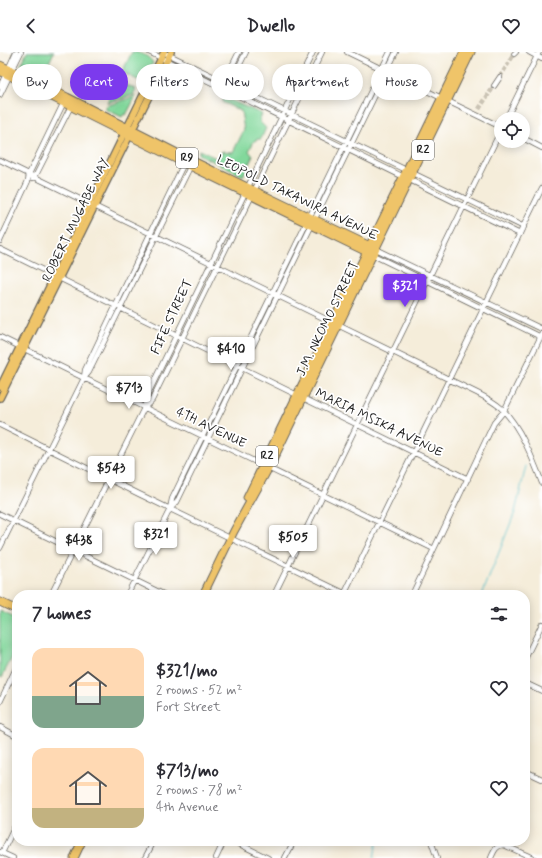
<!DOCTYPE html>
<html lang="en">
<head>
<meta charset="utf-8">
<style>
  :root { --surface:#fff; --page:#f7f7f7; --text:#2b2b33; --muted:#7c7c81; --accent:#7c3aed }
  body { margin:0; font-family:Mynerve,sans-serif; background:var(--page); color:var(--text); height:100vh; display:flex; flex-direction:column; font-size:15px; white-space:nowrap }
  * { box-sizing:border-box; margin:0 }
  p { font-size:13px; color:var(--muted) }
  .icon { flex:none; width:22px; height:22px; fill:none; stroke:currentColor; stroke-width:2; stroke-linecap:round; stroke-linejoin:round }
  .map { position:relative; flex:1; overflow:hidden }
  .details { position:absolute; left:12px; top:538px; width:518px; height:256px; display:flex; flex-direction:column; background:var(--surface); border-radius:16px; box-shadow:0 2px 10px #0003 }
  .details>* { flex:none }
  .guide { position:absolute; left:12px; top:12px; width:518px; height:36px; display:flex; gap:8px }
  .fabs { position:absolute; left:494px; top:60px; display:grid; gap:8px }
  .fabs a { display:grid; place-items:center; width:36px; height:36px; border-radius:50%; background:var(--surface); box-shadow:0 2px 10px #0003; font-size:20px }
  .price { position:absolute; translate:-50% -34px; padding:0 9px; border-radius:4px; background:#fff; color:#222; font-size:13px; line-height:26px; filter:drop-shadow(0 1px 2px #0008) }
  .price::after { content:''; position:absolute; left:50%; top:24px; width:12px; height:9px; margin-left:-6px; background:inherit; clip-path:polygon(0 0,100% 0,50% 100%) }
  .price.on { background:var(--accent); color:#fff }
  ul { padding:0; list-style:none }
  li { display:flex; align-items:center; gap:12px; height:100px; padding:0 20px }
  li span { display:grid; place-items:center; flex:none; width:112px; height:80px; border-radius:12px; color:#555 }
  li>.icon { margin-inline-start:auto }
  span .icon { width:48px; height:48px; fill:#fffc; stroke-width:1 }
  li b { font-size:17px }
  h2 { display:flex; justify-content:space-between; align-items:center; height:48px; padding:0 20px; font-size:17px }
  .chip { padding:0 14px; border-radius:18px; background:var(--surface); box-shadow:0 2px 10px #0003; font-size:14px; line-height:36px }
  .chip.on { background:var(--accent); color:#fff }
  header { display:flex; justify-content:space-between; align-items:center; height:52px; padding:0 20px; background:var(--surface); font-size:18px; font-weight:800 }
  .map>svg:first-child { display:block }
  .green { fill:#82d89b; stroke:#4f7a5c }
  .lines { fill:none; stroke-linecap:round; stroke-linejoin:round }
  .stream { stroke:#4fbdc8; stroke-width:1 }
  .minor-tunnel { stroke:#cac3b4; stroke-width:4.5; stroke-dasharray:4.5 2; stroke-linecap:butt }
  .minor-casing { stroke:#68655e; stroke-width:6 }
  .major-casing { stroke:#68655e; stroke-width:8 }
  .highway-casing { stroke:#68655e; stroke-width:9 }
  .minor { stroke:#fff; stroke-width:4.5 }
  .major { stroke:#efc469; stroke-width:5.5 }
  .highway { stroke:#efc469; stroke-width:7 }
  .labels { text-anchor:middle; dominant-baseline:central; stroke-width:3.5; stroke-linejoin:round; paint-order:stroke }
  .shield { fill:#fff; stroke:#606060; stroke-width:1 }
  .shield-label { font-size:12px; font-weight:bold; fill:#1c1c1c }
  .street-label { font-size:13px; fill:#1c1c1c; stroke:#fff }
</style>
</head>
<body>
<header><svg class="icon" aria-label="back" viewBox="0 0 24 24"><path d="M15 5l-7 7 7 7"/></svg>Dwello<svg class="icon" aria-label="heart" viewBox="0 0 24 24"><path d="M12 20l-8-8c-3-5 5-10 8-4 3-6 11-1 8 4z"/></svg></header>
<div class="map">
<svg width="542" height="806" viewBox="0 0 542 806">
  <rect width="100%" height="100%" fill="#fff"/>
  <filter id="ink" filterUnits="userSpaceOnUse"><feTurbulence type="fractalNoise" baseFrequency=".025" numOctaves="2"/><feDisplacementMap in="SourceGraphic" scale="8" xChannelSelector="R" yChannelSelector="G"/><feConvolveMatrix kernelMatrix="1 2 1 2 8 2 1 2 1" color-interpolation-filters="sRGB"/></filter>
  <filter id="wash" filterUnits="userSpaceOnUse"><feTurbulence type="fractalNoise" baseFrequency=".012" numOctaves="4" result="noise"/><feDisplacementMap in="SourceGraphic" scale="16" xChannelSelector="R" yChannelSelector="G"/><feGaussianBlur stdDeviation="0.9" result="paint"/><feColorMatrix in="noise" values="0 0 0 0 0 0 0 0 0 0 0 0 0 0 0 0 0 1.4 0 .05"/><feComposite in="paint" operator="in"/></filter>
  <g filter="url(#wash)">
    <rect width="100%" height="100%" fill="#f5edda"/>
    <path class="green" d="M27,0H54L42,25L22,16L21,13Z
      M132,0C139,0 150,4 153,11L143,31L122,20Z
      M118,29L136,37L133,43L107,51Z
      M136,44L126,63L124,62L122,65L105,57L106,54Z
      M223,47L229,49L230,48L262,62L260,66V70L266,76L261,87H258L254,89L249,99L253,104L243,124L198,102L199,98L218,107L222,99L233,100L244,78L241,59L222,50Z
      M0,559L17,567V596L2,625L0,624Z"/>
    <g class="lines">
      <path class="stream" d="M482,543L515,460L526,414
        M374,806L377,789"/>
    </g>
  </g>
  <g filter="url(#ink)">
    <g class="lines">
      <path class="minor-tunnel" d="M500,25L514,2
        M479,57L494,34"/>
      <defs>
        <path id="minor" d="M149,0L520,182
          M347,0L501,75
          M529,0L542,7
          M167,2L524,175
          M514,2L516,0
          M223,32L239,0
          M229,34L246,0
          M494,34L500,25
          M0,35L16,0
          M0,43L21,0
          M506,67L539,0
          M523,86L542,96
          M0,108L477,341C485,345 494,350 501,356C520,374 533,407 542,431
          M33,126L35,125L71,54
          M0,189L28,129L29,122L64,50
          M0,197L468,427
          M375,197L542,277
          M373,203L541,285
          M0,285L434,497
          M84,326L85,318L185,109
          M145,354L146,346L313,0
          M0,373L139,442L348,543
          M170,457L177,450L396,0
          M0,462L165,543
          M0,496L84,326L89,320L191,113
          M51,543L144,356L152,348L322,0
          M127,543L170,457L172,447L390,0
          M274,543L501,78
          M344,543L542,136
          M412,543L494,371L504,359L542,282
          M525,607L542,572
          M525,631L542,639
          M0,650L17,614
          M0,675L17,684
          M525,719L542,727
          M233,789L268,806
          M431,789L437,806
          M0,800L13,806
          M2,801L17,770
          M145,806L154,789
          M216,806L224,789
          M285,806L294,789
          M491,806C494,799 496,793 504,793L533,806"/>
        <path id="major" d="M0,335L164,0
          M0,346L171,0"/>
        <path id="highway" d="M0,13L67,45L193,109L372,195
          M0,19L184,111L369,201
          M247,446L464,0
          M203,543L234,479L274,406L471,0
          M0,550L17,558
          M74,806L82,789"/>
      </defs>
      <use href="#minor" class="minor-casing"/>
      <use href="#major" class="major-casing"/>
      <use href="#highway" class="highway-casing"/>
      <use href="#minor" class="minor"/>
      <use href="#major" class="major"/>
      <use href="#highway" class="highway"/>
    </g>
  </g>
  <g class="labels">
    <g class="shield">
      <rect x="412" y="88" width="22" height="20" rx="3"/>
      <rect x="176" y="96" width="22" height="20" rx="3"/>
      <rect x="256" y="394" width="22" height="20" rx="3"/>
    </g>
    <g class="shield-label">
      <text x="423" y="98">R2</text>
      <text x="187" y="106">R9</text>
      <text x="267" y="404">R2</text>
    </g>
    <g class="street-label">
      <text transform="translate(297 146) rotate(26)">LEOPOLD TAKAWIRA AVENUE</text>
      <text transform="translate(76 168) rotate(-64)">ROBERT MUGABE WAY</text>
      <text transform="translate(172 265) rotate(-65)">FIFE STREET</text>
      <text transform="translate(328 267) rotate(-64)">J.M. NKOMO STREET</text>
      <text transform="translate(379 371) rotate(26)">MARIA MSIKA AVENUE</text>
      <text transform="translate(211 376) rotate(26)">4TH AVENUE</text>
    </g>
  </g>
</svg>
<div class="fabs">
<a><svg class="icon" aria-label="locate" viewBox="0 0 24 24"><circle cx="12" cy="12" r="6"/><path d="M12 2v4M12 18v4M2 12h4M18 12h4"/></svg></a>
</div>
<b class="price on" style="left:405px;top:256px">$321</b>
<b class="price" style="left:231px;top:319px">$410</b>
<b class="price" style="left:129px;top:358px">$713</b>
<b class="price" style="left:111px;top:438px">$543</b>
<b class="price" style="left:156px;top:504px">$321</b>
<b class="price" style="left:293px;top:507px">$505</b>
<b class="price" style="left:79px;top:510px">$438</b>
<div class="guide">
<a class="chip">Buy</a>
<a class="chip on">Rent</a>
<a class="chip">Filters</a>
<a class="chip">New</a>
<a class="chip">Apartment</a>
<a class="chip">House</a>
</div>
<section class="details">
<h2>7 homes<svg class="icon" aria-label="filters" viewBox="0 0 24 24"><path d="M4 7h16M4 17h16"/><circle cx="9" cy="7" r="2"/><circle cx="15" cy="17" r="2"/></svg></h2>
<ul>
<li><span style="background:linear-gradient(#ffd9b3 60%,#7fa58c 0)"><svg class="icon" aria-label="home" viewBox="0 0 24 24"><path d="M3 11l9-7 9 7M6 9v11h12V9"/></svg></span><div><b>$321/mo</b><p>2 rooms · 52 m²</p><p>Fort Street</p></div><svg class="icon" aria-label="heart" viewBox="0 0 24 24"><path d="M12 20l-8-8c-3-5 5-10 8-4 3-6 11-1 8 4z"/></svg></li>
<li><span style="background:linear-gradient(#ffd9b3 75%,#c2b280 0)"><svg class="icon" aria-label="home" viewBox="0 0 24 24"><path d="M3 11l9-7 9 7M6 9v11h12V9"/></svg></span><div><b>$713/mo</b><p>2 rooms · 78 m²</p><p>4th Avenue</p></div><svg class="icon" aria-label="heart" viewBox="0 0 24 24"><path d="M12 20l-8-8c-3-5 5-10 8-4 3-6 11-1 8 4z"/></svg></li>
</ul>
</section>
</div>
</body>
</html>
